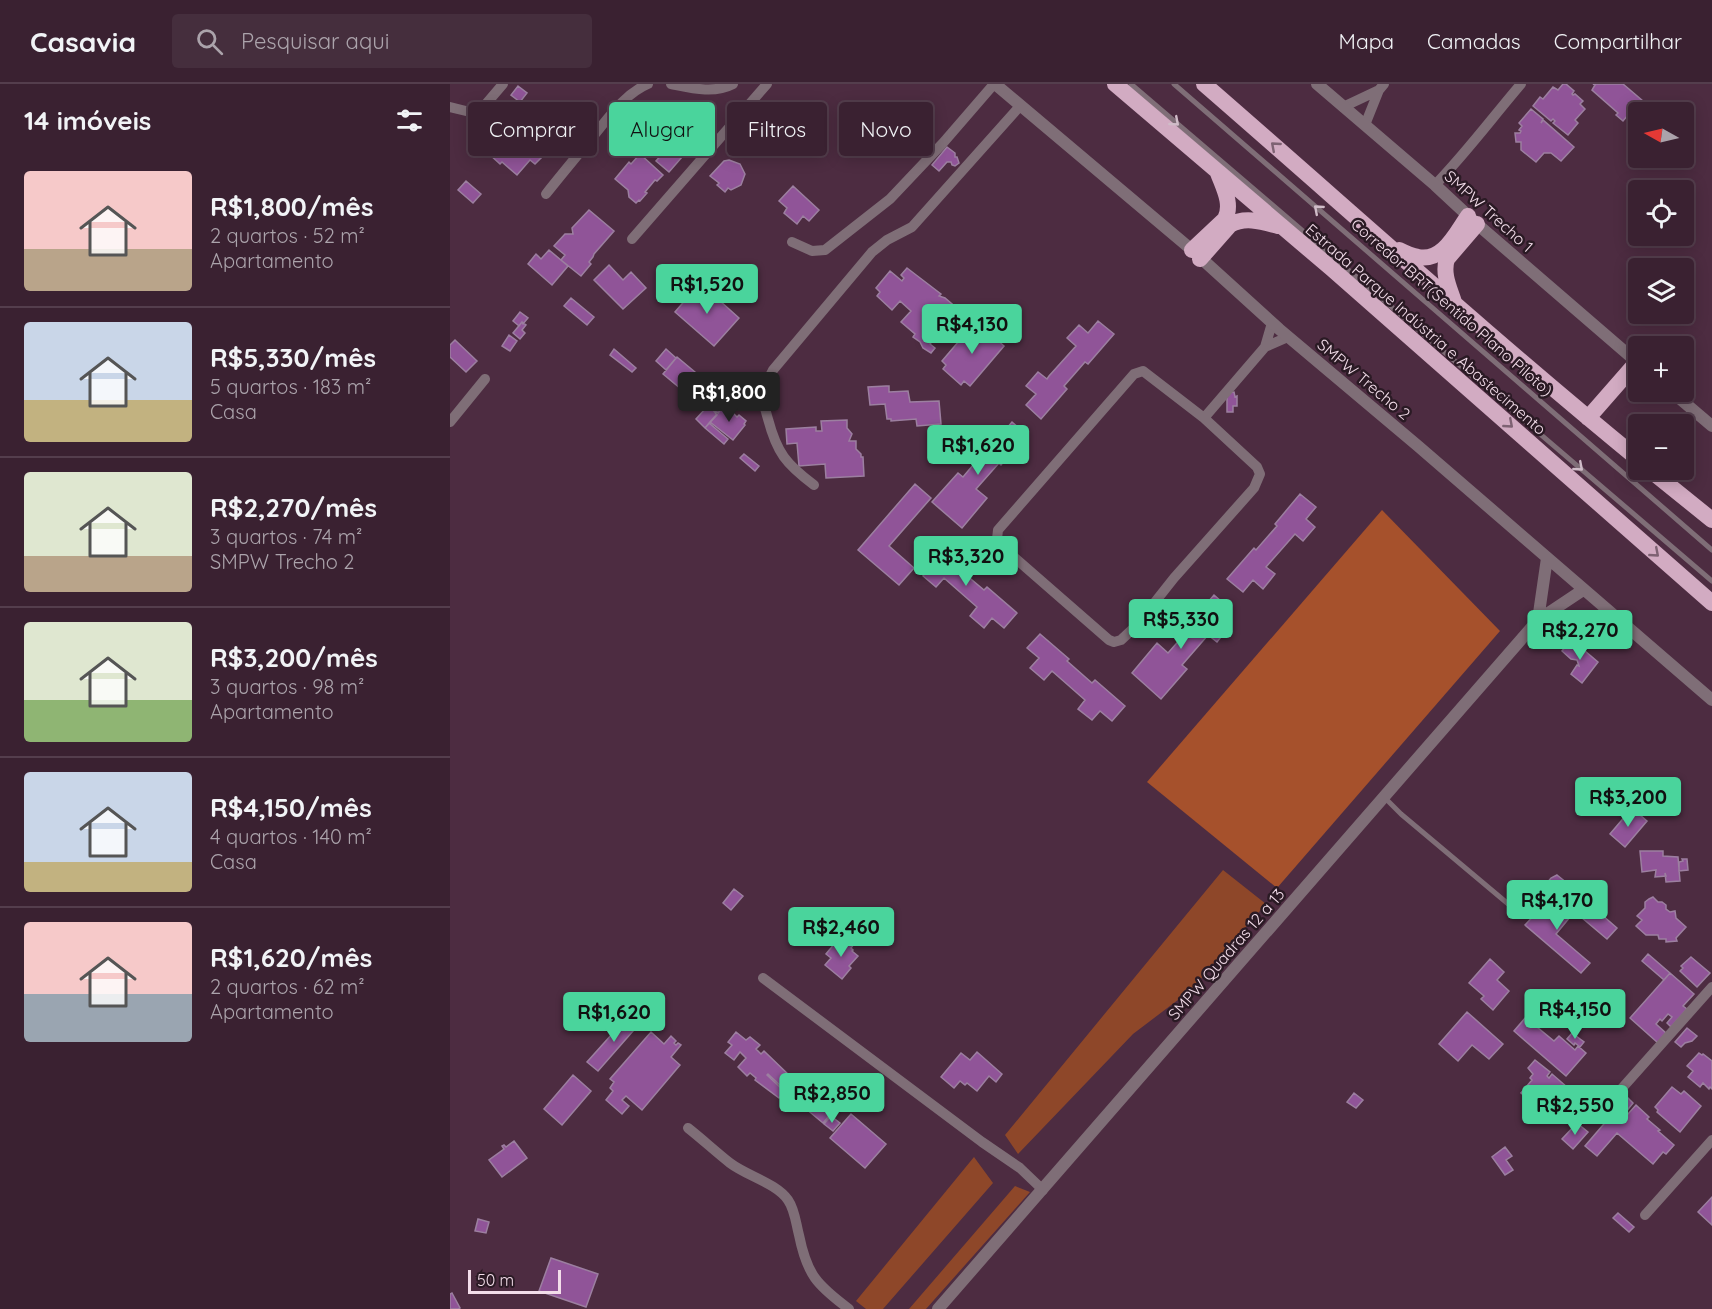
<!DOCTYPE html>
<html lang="pt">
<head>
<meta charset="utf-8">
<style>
  :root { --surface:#3a2131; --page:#452e3d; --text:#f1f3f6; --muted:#aba3ab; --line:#543e4d; --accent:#4ad49c }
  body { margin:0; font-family:Quicksand,sans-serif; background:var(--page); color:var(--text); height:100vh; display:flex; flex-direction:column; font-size:22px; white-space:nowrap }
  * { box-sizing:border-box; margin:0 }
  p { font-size:20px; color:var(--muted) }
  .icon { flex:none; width:33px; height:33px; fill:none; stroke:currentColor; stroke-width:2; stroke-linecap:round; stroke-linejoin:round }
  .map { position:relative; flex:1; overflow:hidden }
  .side { display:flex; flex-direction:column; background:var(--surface); width:450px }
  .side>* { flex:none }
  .top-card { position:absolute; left:18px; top:18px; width:570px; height:54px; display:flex; gap:12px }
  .needle { width:39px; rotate:278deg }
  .tools { position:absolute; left:1178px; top:18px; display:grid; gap:12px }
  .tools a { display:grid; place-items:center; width:66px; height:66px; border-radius:6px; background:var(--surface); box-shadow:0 3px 15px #0003,0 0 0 2px var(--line); font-size:30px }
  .scale { position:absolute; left:18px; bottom:15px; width:93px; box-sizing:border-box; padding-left:6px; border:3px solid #f3ddea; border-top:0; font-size:16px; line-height:21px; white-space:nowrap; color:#f3ddea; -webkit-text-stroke:4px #2a1a24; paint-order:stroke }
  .price { position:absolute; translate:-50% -51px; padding:0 14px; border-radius:6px; background:var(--accent); color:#111; font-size:20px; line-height:39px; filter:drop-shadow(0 2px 3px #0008) }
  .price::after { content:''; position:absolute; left:50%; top:36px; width:18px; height:14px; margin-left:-9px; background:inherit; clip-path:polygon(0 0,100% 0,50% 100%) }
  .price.selected { background:#222; color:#fff }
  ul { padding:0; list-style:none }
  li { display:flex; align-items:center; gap:18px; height:150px; padding:0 24px }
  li+li { border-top:2px solid var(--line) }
  li span { display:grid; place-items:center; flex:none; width:168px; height:120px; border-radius:6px; color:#555 }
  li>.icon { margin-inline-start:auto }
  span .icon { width:72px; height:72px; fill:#fffc; stroke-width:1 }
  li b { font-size:26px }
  h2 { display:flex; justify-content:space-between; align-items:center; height:72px; padding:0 24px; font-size:26px }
  .tag { padding:0 21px; border-radius:6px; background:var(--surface); box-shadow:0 3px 15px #0003,0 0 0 2px var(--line); font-size:21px; line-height:54px }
  .tag.selected { background:var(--accent); color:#111 }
  header { display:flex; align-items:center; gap:36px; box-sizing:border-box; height:84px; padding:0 30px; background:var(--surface); border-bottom:2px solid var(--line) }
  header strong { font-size:28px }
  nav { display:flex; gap:33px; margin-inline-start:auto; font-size:21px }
  .search { width:420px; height:54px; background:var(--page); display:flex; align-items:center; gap:15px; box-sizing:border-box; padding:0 21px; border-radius:6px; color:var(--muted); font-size:22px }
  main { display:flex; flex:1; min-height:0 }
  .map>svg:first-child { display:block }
  .green { fill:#8e4729 }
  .forest { fill:#a6512c }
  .building { fill:#905498; stroke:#9c7fa0; stroke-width:1.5 }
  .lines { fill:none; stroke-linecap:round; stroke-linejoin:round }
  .service { stroke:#7f6e77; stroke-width:5 }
  .minor { stroke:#7f6e77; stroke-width:10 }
  .tertiary { stroke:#7f6e77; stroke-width:12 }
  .trunk { stroke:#d2abc2; stroke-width:16 }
  .oneway { stroke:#d0bcc8 }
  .oneway2 { stroke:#7e6273 }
  .labels { text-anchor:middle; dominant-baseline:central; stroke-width:5; stroke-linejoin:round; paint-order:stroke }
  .street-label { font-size:16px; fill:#f3ddea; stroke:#2a1a24 }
</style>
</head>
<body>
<header>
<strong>Casavia</strong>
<div class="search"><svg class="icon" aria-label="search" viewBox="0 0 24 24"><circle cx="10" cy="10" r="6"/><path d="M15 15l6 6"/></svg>Pesquisar aqui</div>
<nav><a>Mapa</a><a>Camadas</a><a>Compartilhar</a></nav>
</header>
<main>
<section class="side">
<h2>14 imóveis<svg class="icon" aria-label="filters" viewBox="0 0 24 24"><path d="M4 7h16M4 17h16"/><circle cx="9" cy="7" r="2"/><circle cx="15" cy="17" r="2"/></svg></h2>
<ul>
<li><span style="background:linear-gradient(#f6c9c9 65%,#b9a48a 0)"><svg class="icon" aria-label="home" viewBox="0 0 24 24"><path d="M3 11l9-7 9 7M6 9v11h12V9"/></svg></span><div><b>R$1,800/mês</b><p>2 quartos · 52 m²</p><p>Apartamento</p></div></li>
<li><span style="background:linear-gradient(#c9d6e8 65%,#c2b280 0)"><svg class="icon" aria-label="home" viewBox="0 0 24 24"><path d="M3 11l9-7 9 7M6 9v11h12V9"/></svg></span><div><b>R$5,330/mês</b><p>5 quartos · 183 m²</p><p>Casa</p></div></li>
<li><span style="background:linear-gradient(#dfe7d0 70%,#b9a48a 0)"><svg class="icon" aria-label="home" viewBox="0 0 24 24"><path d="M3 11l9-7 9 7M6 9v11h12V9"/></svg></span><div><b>R$2,270/mês</b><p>3 quartos · 74 m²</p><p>SMPW Trecho 2</p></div></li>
<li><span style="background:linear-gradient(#dfe7d0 65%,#8fb573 0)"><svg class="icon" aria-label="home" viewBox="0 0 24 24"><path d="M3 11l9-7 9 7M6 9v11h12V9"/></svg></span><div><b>R$3,200/mês</b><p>3 quartos · 98 m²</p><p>Apartamento</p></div></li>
<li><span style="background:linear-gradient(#c9d6e8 75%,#c2b280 0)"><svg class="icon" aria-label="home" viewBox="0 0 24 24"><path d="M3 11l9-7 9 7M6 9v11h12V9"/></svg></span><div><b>R$4,150/mês</b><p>4 quartos · 140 m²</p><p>Casa</p></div></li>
<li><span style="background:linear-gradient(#f6c9c9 60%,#9aa5b1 0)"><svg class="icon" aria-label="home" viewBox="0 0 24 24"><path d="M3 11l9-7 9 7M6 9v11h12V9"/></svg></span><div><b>R$1,620/mês</b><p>2 quartos · 62 m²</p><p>Apartamento</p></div></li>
</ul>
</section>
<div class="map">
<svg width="1262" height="1225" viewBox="0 0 1262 1225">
  <rect width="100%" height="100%" fill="#4d2c41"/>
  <path class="green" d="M773,786L816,820L741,906L683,950L568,1070L555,1051Z
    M524,1073L543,1099L433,1225H416L406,1217Z
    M565,1102L580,1108L476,1225H459Z"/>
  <path class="forest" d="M932,426L1050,547L827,804L697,698Z"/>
  <path class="building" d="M1113,0H1116L1124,7L1122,10L1123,11L1125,10L1133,17L1130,20L1135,25L1125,36L1128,39L1118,51L1103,39L1105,37L1103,35L1101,37L1083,22L1090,13L1093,15L1103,3L1108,6Z
    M1143,0H1173L1193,17L1192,18L1206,28L1188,30L1183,25L1173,37L1166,31L1168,29L1142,6L1145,1Z
    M68,2L77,9L70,18L61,11Z
    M1081,25L1093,35L1091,39L1093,36L1124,63L1111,77L1101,69H1094L1086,78L1071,66V58H1066L1065,49H1070L1071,47L1069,46L1072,42L1069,39Z
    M309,26L314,31L303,44L297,40Z
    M97,33L109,44L105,47L108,50L101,58L93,51L89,55L97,62L90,70L87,68L86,70L91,74L85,80L80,76L67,91L52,78L50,80L27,59L35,50L39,54L42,50L38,47L43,41L49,46L57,37L70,49L75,42L82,49L91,36L93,37Z
    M229,51L238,59L236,62L239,65L219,88L206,77Z
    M497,63L505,69V73H507L509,79L505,82L502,81L501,78H497L489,87L482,81Z
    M190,70L213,91L207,97L205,96L195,108L197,109L190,117L189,116L186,119L179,113L178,106L165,95L179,78L181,80Z
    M279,76L290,80L295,90L291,101L281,106L278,104L275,108L267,101L269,99L260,92L274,77Z
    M16,97L31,110L23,119L8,106Z
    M343,102L369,126L359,137L353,132L347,140L334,129L337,124L329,117Z
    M139,126L164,147L144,170L143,173L139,178L141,180L131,192L111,176L115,171L104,162L115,150H123L122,144Z
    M99,166L118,182L102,201L78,180L86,170L91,175Z
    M159,181L173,196L181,188L196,204L173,225L144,196Z
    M457,184L491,210L489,212L495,214L515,231L492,258L487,254L486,256L484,255L480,260L485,264L481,269L473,264L470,258L463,253L465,250L451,238L461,227L450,217L442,226L427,212L430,208L426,204L440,187L452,197L454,194L451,191Z
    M250,199L289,234L264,262L225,228Z
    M121,214L144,233L137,241L114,222Z
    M70,228L78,234L73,240L72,238L69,242L63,237Z
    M526,237L554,262L520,302L514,297L511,301L493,285L496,281L492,277Z
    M648,237L664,250L638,280L635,278L614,302L617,305L591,335L576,321L586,310L576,302L588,288L597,295L599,292L626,262L617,254L629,241L638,249Z
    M72,238L76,241L72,246L75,249L70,255L63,249Z
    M59,251L67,257L60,267L52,262Z
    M5,256L27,277L16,288L0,273V261Z
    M164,265L186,284L182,288L160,271Z
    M216,265L226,274L216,286L206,277Z
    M227,273L245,288L231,305L213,290Z
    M436,302H439V308L458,307L460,318L489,317L491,340L467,342L466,335L441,337V335H437L435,320L420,321L418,303Z
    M784,308L785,313L787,312V322H783V328H777V309Z
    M265,314L274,322L268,329L263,326L267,331L255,344L246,335Z
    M275,321L287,333L289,331L296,337L294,340L295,341L283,356L260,338Z
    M397,336V344L402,350L399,357H406V365L411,370V373H413L414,392L376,394L375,380L349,382L347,359L337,360L336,345L366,343V347H372L371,337Z
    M562,338L577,351L551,381L549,379L526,405L537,414L512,444L482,418L508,389L513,393L539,362L530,355L542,342L552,350Z
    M259,339L278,355L274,360L255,344Z
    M294,370L309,382L305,387L290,374Z
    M465,400L481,414L439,462L464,484L449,501L408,466Z
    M850,410L866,423L856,435L865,443L853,457L845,450L816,483L825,490L813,505L803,496L793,508L777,495L804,464L806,466L827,442L825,440Z
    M482,457L512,482L509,485L534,506L537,503L567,529L554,544L542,534L534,544L520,532L527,523L494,494L486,503L473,492L481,481L470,472Z
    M764,511L779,524L769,536L778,544L767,558L758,551L732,581L737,585L711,615L682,589L707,559L718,569L741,543L738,541Z
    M590,550L619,575L617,577L642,599L645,596L675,622L662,637L650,627L642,636L628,625L635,616L602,587L594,596L580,584L589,574L577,564Z
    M1121,555L1126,559L1129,566L1135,567L1148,578L1132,599L1121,590L1127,581L1129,582L1127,576L1121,575L1112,567Z
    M1182,724L1197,737L1175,763L1160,750Z
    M1190,767H1213V772L1228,773L1230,797L1216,798L1215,789L1216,792L1205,793L1206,786L1192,788Z
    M1232,775H1237L1238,786L1229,787V778L1233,777Z
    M1107,791L1117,799L1091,829L1080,819L1101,794Z
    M1116,800L1119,803L1118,804L1128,813L1121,820L1108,810Z
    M284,805L293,812L281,826L273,819Z
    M1108,810L1121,820L1120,822L1125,827L1106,850L1140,879L1131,889L1075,841L1088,827L1091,829Z
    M1129,811L1167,844L1157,855L1125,828V827L1120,822Z
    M1203,813L1208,818H1212L1216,821V825L1220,828L1225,827L1226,834L1236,843L1226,854L1227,857L1216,858V855H1209L1208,851H1196L1186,842L1192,836L1187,832L1195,824V818L1199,815Z
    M395,853L404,860L401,864L403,866L402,867L408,872L399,882L401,884L392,895L375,881L381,874L376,870L385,859L387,862Z
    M1198,870L1220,889L1214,896L1192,877Z
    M1241,873L1260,889L1247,903L1230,887L1233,884L1231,882Z
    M1040,875L1054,888L1047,896L1059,907L1043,926L1031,915L1034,912L1019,899Z
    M1220,889L1244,910L1233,922L1237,925L1221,943L1217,939L1222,933L1218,930L1212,937L1210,935L1206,940L1216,949L1208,959L1180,934Z
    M1017,928L1053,960L1039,975L1022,961L1008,977L989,960Z
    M180,930L190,939L148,987L137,978Z
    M1081,930L1089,938L1086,941L1087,943L1104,957L1109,952L1125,966L1128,962L1136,969L1116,992L1064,947L1076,933L1077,934Z
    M1237,944L1247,952L1242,957L1235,959L1231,963L1225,958Z
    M201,948L214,960L221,952L226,957L224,959L226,961L228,959L231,961L221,973L230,981L192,1026L176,1012L172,1016L179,1022L172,1030L156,1016L163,1007L160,1004L164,998L160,995Z
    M286,948L296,956L300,953L310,961L306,965L311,970L314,967L341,993L332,1003L318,990L317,991L334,1007L329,1014L305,996L306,994L300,989L297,992L288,983L296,974L290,968L284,976L275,969L282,961L278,958Z
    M1122,949L1134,958L1130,963L1125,959L1124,961L1117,955Z
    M527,968L552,990L546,998L539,992L527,1007L517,999L515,1001L510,997L504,1004L491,993L511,969L520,976Z
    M1249,969L1252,971L1253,970L1262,977V1005L1260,1003L1259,1005L1253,999L1250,1003L1238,993L1243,987L1237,982Z
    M1085,976L1100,988L1097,992L1099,994L1102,990L1125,1010L1122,1014L1119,1011L1115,1016L1113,1013L1096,1031L1071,1009L1082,996L1080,994L1083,990L1078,984Z
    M123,991L141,1007L112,1041L94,1025Z
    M365,1001L388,1021L373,1039L349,1019Z
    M1222,1003L1231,1010L1234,1007L1251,1022L1230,1048L1207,1028L1208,1026L1205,1023Z
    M904,1009L913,1016L906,1024L897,1018Z
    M1177,1013L1183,1019L1175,1029L1178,1030L1186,1021L1199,1033L1197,1035L1210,1046L1208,1047L1224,1061L1216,1070L1213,1068L1203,1080L1167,1049L1147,1072L1135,1062Z
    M401,1030L436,1060L415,1084L380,1054Z
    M381,1032L390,1039L383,1047L374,1040Z
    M1127,1039L1138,1048L1123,1065L1112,1055Z
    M64,1057L77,1074L52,1093L39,1076L54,1065L52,1062L54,1061L56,1063Z
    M1055,1063L1062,1072L1056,1076L1063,1086L1055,1091L1042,1073Z
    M1262,1113V1141L1248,1128Z
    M1168,1129L1184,1143L1179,1148L1163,1134Z
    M28,1135L39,1138L36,1149L25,1147Z
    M101,1174L148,1190L136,1223L89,1207Z
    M2,1209L10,1224L8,1225H0V1210Z"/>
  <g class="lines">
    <path class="service" d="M681,0L1262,497
      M724,0L1262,466
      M934,713L951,730L1063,824"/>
    <path class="minor" d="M221,0C241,4 264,10 283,0
      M0,23L16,27H30L53,0
      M893,23L929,6
      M915,41L929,6L934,0
      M985,101C1016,69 1042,34 1071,0
      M96,110C111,91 126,73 141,55C157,36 174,10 198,0
      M182,155L317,0
      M342,158L362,167L375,166L440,115L493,59L544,0
      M815,263L822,239
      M693,287L754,334L807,383L810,390L804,404L724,494L686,542L671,556L664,558L659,556L549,460L547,455L548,446L684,290Z
      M754,334L815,263L838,253
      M0,338L35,295
      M364,401C336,380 327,369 318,335C316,328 313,319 313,312C313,303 319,294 323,286L422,168L437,156L462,143L570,22
      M313,894L532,1058L570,1084L593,1106
      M1166,1011L1262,903
      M238,1044C252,1055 266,1068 280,1079C297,1092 326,1099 338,1116C345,1126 346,1140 349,1151C357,1191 367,1201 399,1225
      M1195,1131L1262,1056"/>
    <path class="tertiary" d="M545,0L742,166L829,245L968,362L1262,616
      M867,0L985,101L1027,140L1188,279
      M1222,308L1262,342
      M1088,536L1097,474
      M488,1225L1088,536L1133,506"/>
    <path class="trunk" d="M665,0L882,185L1262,519
      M754,0C898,125 1040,254 1188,375
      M742,166L775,135C783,120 773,103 768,89
      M949,166C955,169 962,172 968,173C993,178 1006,149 1018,132
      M750,175L780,141C795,132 813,138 828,142
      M1004,218C1000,205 992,190 997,175L1027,140
      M1138,334L1187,278
      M1200,386L1262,436"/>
  </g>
  <defs><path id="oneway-chevron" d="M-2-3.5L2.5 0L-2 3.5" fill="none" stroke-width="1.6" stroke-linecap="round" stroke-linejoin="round" transform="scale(1.5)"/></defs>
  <g class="oneway">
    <use href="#oneway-chevron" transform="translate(725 38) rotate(41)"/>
    <use href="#oneway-chevron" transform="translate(868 125) rotate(-139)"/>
    <use href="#oneway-chevron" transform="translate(1129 383) rotate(41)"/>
  </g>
  <g class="oneway2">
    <use href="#oneway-chevron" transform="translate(825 62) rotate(-139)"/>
    <use href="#oneway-chevron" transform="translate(1059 340) rotate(41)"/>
    <use href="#oneway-chevron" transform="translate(1205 469) rotate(41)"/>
  </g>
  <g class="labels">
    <g class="street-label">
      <text transform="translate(1039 127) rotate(42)">SMPW Trecho 1</text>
      <text transform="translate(1002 223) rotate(41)">Corredor BRT(Sentido Plano Piloto)</text>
      <text transform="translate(976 245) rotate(41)">Estrada Parque Indústria e Abastecimento</text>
      <text transform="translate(914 295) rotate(40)">SMPW Trecho 2</text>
      <text transform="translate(776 870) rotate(-49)">SMPW Quadras 12 a 13</text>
    </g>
  </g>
</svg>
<div class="tools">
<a><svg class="needle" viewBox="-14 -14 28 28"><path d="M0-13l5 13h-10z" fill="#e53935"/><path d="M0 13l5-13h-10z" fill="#aba3ab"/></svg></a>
<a><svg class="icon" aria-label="locate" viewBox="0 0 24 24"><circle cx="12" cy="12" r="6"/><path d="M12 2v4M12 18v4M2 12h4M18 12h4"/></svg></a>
<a><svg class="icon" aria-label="layers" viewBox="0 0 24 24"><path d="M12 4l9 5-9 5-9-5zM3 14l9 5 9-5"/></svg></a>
<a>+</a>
<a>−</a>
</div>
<div class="scale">50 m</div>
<b class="price" style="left:257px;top:231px">R$1,520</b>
<b class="price" style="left:522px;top:271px">R$4,130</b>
<b class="price selected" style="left:279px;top:339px">R$1,800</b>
<b class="price" style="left:528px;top:392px">R$1,620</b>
<b class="price" style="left:516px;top:503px">R$3,320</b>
<b class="price" style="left:731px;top:566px">R$5,330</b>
<b class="price" style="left:1130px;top:577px">R$2,270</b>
<b class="price" style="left:1178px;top:744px">R$3,200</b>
<b class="price" style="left:1107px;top:847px">R$4,170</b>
<b class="price" style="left:391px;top:874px">R$2,460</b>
<b class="price" style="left:1125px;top:956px">R$4,150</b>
<b class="price" style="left:164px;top:959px">R$1,620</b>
<b class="price" style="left:382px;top:1040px">R$2,850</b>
<b class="price" style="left:1125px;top:1052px">R$2,550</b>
<div class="top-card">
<a class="tag">Comprar</a>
<a class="tag selected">Alugar</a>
<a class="tag">Filtros</a>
<a class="tag">Novo</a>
</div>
</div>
</main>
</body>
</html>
